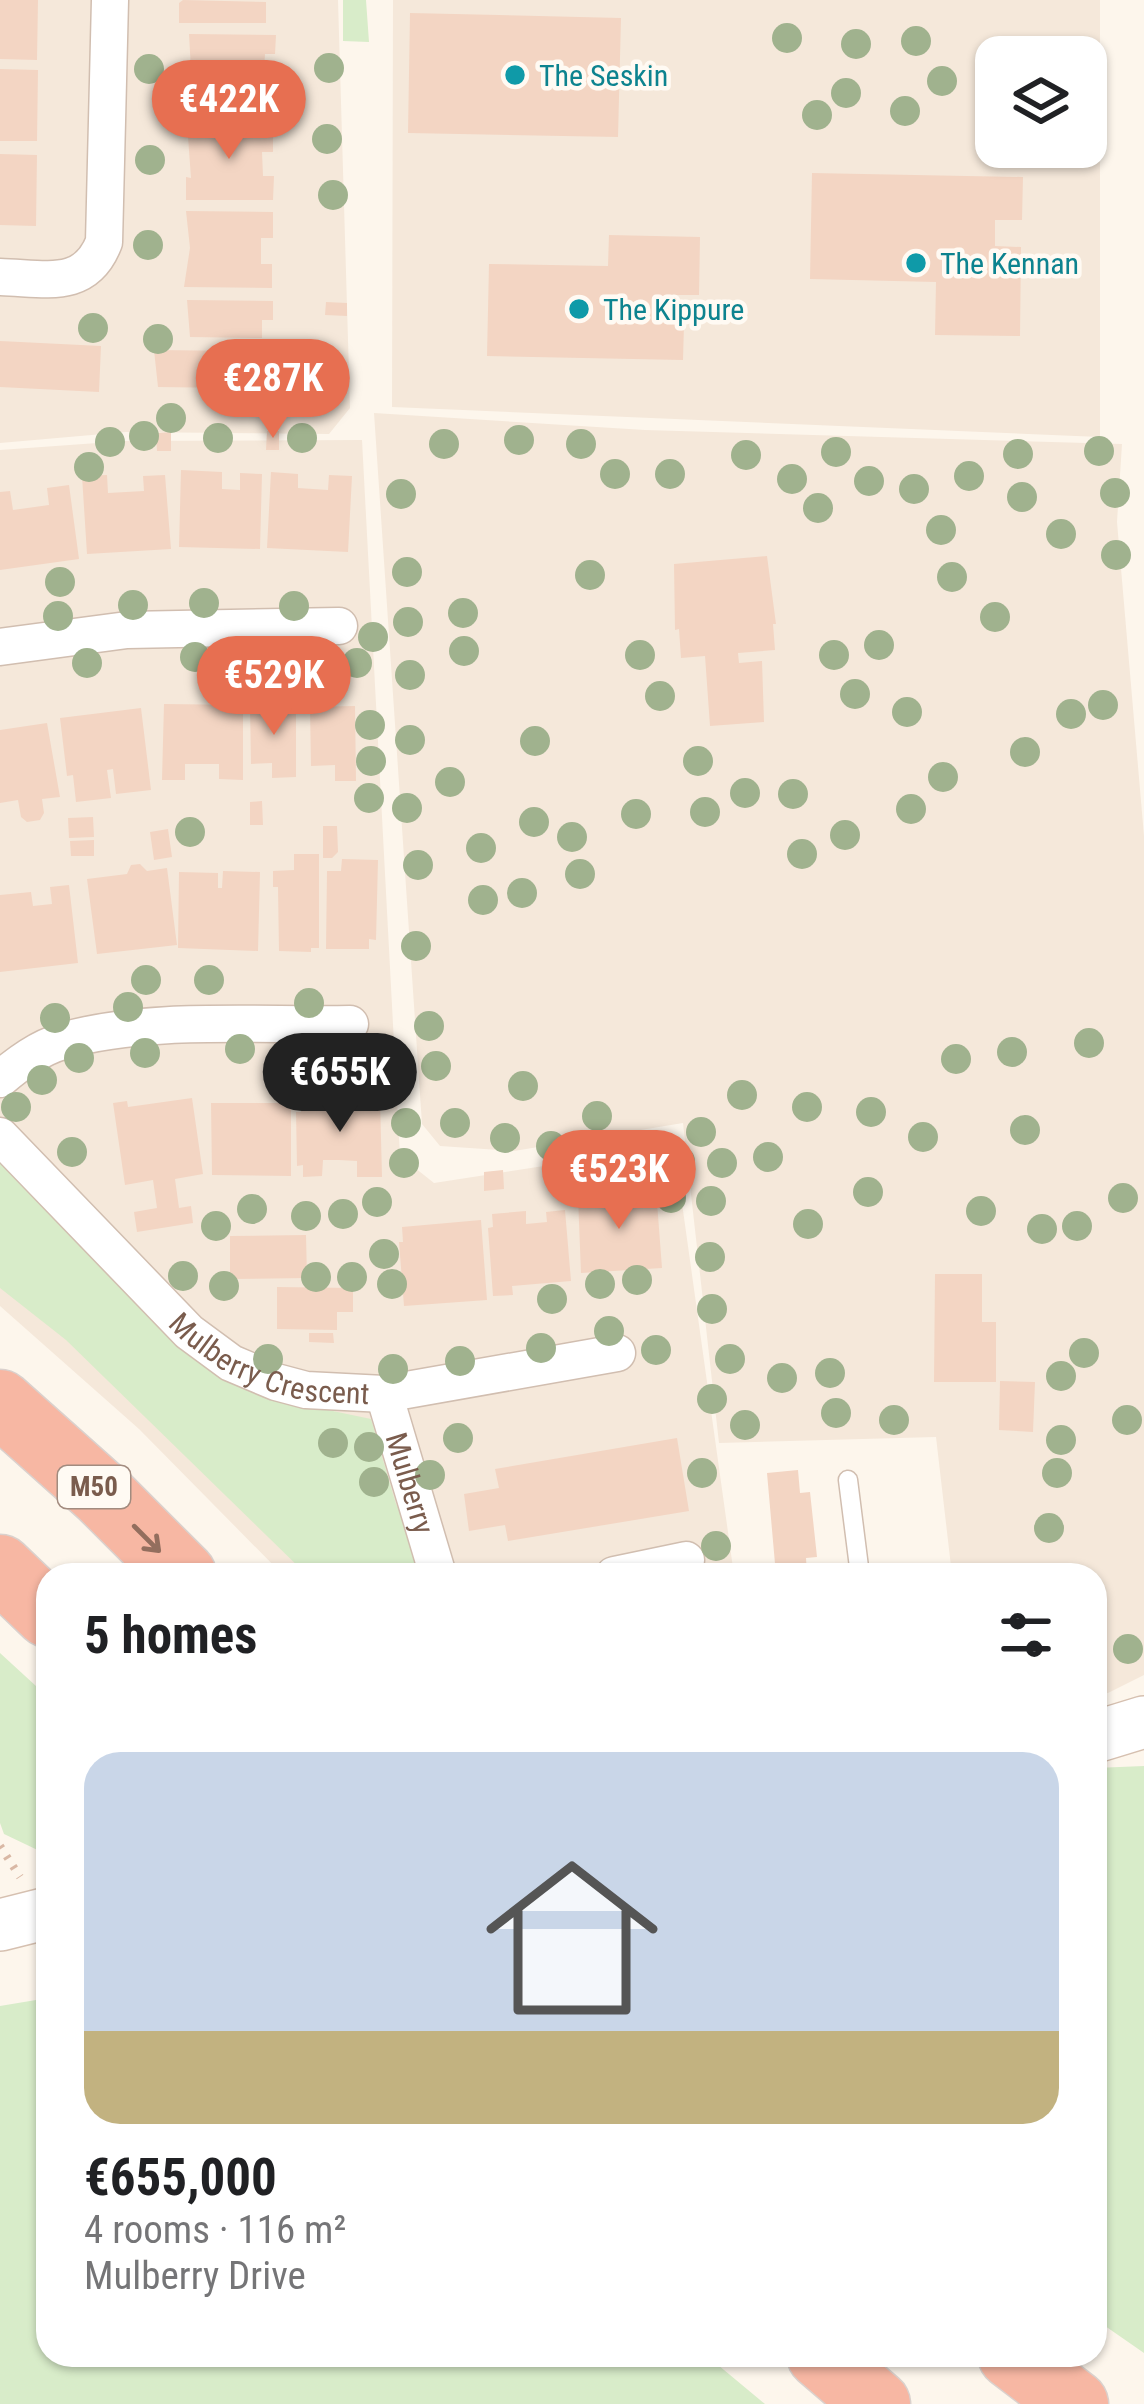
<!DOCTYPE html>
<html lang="en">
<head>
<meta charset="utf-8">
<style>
  :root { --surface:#fff; --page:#f6f6f6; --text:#202124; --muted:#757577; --accent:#e76f51 }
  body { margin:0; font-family:"Roboto Condensed",sans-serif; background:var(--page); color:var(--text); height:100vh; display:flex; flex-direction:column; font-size:45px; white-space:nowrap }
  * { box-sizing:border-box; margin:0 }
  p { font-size:39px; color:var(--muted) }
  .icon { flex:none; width:66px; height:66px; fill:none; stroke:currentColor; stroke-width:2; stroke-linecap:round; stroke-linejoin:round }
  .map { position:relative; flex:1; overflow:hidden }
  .drawer { position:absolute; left:36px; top:1563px; width:1071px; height:804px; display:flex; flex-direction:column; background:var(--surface); border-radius:36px; box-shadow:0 3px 9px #0004 }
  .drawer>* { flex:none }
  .buttons { position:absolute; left:975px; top:36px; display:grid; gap:24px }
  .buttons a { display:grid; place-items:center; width:132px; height:132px; border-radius:24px; background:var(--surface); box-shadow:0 3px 9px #0004; font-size:60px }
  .price { position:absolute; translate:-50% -102px; padding:0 27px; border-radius:42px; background:var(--accent); color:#fff; font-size:39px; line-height:78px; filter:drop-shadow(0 3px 6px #0008) }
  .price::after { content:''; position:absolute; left:50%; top:72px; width:36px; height:27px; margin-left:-18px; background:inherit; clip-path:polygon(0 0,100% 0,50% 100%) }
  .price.current { background:#222; color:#fff }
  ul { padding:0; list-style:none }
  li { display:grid; align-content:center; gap:24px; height:636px; padding:0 48px }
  li span { display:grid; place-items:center; height:372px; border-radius:36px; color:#555 }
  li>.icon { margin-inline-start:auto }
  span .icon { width:216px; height:216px; fill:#fffc; stroke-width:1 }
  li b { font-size:51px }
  h2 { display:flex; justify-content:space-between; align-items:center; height:144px; padding:0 48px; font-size:51px }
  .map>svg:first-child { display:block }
  .residential { fill:#f5e8da; fill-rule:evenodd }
  .green { fill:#d8ecc9 }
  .building { fill:#f3d5c3 }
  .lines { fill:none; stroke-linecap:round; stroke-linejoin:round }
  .lane-casing { stroke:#d1beb0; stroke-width:21 }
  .street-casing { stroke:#d1beb0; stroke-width:39 }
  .secondary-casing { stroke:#d6c0b0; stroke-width:54 }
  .highway-casing { stroke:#dad1cd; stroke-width:69 }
  .path { stroke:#d9b8a5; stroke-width:8; stroke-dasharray:3 9; stroke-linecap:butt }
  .lane { stroke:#fff; stroke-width:18 }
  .street { stroke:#fff; stroke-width:36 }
  .secondary { stroke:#fff; stroke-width:51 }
  .highway { stroke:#f7b7a3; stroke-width:66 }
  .tree { fill:#a0b28e }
  .oneway { stroke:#936e5e }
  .culture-dot { fill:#0f9aa8; stroke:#fffaf3; stroke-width:4.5 }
  .labels { text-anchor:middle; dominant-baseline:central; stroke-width:9; stroke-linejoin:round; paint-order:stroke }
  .shield { fill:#fffaf3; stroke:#a28b7f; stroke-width:3 }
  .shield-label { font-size:27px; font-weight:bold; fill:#7a5c4d }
  .culture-label { font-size:30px; fill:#0d838f; stroke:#fffaf3; text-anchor:start }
  .street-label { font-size:30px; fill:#7a5c4d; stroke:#fffaf3 }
</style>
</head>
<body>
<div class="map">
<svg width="1144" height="2404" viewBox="0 0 1144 2404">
  <rect width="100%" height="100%" fill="#fdf6ec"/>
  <path class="residential" d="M0,0H338L350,408L329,434L126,432L0,443Z
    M393,0H1100V437L392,407ZM996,57H1086V147H996Z
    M374,413L645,430L1122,444L1117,522L1144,836V1675L1108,1693L1095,1694V1575H952L936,1437L719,1443L683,1123L514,1151L440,1146L422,1124Z
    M362,440L400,1156L434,1183L674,1146L734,1575H283L139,1429L0,1306V450L125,441Z"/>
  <path class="green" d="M343,0H366L369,42L343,41Z
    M0,1159L266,1397L371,1419L396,1504L435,1575H307L66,1340L0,1288Z
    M0,1653L48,1697V1855L4,1834L0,1823Z
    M1144,1766V2353L1095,2319V1768Z
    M48,1998V2355H706L765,2404H0V2006Z"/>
  <path class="building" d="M0,0H38L37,60L0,59Z
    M183,0L266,2V23H179V3Z
    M410,13L621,18L618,137L408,133Z
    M189,34L276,35L275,54H265L264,72V87H275V112H188V88H192Z
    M0,69L38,70L37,141H0Z
    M187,123L273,124V152H262L263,176H274L273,200H186V177L191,178Z
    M0,154L37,155L36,226L0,225Z
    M812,173L1023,177L1022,220H995V246L1021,247L1020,336L935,335L936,282L810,279Z
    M186,211L273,212V238H261V264H272V288L184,287L190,248Z
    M609,235L700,237L699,295H670L669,323L684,324L683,360L487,356L489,264L608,266Z
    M187,300L273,301V320H262V338L190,337Z
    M326,302L347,303V316L325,315Z
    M0,341L101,346L99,392L0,387Z
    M154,350L242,351L241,370H231L230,388L158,387Z
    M276,351H298L297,369L276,368Z
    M267,431H279V450H266Z
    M171,432V451H157L156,433Z
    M181,470L222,472V489L240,490V473L262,474L260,549L179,547Z
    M271,472L298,474V488L328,490L329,475L352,476L348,552L267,548Z
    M107,475L108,493L144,491L143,476L165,475L171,549L87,554L82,476Z
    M69,485L79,559L0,570V492L10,491L13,510L49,505L47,488Z
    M767,556L776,624H773L775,650L738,653L739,663L762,661L764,722L710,726L705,656L681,658L679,629L675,630L674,564Z
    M164,704L243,705V780L219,779V764H185V780H162Z
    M296,704V777L272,778V763L251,764L250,705Z
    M355,706L356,781H335V765L311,766L310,707Z
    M141,708L151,790L116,794L113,769L107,770L111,798L76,802L73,775L67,776L60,718Z
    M47,723L60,797L42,799L44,813L40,820L27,822L21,817L18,800L0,803V730Z
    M262,801L263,825H250V802Z
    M93,817L94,837L69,838L68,818Z
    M323,826H337L338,852L332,858H323Z
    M168,829L172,857L154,860L150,832Z
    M94,840V856H71L70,841Z
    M294,854H319V948H311V952L279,951L278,887H273V871L294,870Z
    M342,859L378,860L376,940L369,939V949H326L327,871H341Z
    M140,864L147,871L167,868L177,945L97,954L87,879L127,874L131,865Z
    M223,871L260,872L258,951L178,948L179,872L218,873V888H222Z
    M69,885L78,963L0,972V895L31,892L33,906L52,904L50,887Z
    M192,1098L203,1174L175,1179L179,1208L191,1206L193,1223L137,1232L134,1212L157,1208L153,1180L125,1185L113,1103L127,1101L128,1107Z
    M380,1099L382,1177H357V1161L339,1160H323L322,1176L303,1177V1165L297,1166L296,1112H301V1101Z
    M211,1103H291V1176L212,1175Z
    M503,1170L504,1189L484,1191V1172Z
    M614,1186L615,1210H622L620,1192L656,1189L662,1268L581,1273L578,1197L597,1195V1188Z
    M565,1210L571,1281L512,1286L513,1295L493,1296L488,1228L493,1227L492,1214L526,1211V1224L547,1222L546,1212Z
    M481,1220L487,1300L404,1306L399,1242H403L402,1227Z
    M306,1235L307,1278L230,1279V1236Z
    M935,1274H982V1322H996V1382H934Z
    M277,1287L353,1288V1312H337V1330L277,1329Z
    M309,1333H333L334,1343L309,1342Z
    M1000,1381L1035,1382L1033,1432L999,1430Z
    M677,1438L689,1511L508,1541L505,1525L469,1531L464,1494L499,1488L495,1469Z
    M798,1470L800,1493L810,1492L817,1557L806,1558L807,1574L776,1575L767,1473Z"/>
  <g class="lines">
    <defs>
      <path id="lane" d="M848,1480L860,1575"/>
      <g id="street">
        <path d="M0,277C45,278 85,291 104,242L110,0"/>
        <path d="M0,647L127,630L339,626"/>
        <path d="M0,1079C19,1063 39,1048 63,1041C146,1016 263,1026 350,1024"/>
        <path id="s1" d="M0,1136L189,1332L231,1363L276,1382L306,1390L384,1394L617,1353"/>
        <path id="s2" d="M384,1394L438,1575"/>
        <path d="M614,1575L686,1560"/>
      </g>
      <path id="secondary" d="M1095,1737L1144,1722
        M0,1925L48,1913"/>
      <path id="highway" d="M0,1403L103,1495L183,1575
        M0,1568L48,1614
        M820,2355L877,2404
        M1011,2355L1075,2404"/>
    </defs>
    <use href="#lane" class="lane-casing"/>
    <use href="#street" class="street-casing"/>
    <use href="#secondary" class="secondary-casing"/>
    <use href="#highway" class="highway-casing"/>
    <path class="path" d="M0,1846L20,1877"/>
    <use href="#lane" class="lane"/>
    <use href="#street" class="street"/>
    <use href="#secondary" class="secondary"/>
    <use href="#highway" class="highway"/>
  </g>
  <g class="tree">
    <circle cx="787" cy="38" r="15"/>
    <circle cx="916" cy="41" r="15"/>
    <circle cx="856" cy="44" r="15"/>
    <circle cx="329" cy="68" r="15"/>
    <circle cx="149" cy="69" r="15"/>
    <circle cx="942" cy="81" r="15"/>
    <circle cx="846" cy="93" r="15"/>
    <circle cx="905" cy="111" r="15"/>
    <circle cx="817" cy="115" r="15"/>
    <circle cx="327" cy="139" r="15"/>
    <circle cx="150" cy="160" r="15"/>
    <circle cx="333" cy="195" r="15"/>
    <circle cx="148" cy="245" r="15"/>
    <circle cx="93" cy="328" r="15"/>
    <circle cx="158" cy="339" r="15"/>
    <circle cx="171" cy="418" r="15"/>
    <circle cx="144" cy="436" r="15"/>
    <circle cx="218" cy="438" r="15"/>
    <circle cx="302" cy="438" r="15"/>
    <circle cx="519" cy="440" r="15"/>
    <circle cx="110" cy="442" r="15"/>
    <circle cx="444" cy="444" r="15"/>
    <circle cx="581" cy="444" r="15"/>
    <circle cx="1099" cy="451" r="15"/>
    <circle cx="836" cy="452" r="15"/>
    <circle cx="1018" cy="454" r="15"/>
    <circle cx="746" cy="455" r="15"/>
    <circle cx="89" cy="467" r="15"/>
    <circle cx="615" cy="474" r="15"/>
    <circle cx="670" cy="474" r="15"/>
    <circle cx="969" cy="476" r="15"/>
    <circle cx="792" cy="479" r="15"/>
    <circle cx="869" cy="481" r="15"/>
    <circle cx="914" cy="489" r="15"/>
    <circle cx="1115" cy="493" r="15"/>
    <circle cx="401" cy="494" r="15"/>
    <circle cx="1022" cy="497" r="15"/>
    <circle cx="818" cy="508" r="15"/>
    <circle cx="941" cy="530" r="15"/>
    <circle cx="1061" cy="534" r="15"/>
    <circle cx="1116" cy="555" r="15"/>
    <circle cx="407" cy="572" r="15"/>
    <circle cx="590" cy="575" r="15"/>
    <circle cx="952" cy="577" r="15"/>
    <circle cx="60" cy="582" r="15"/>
    <circle cx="204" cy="603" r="15"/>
    <circle cx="133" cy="605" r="15"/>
    <circle cx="294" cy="606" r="15"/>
    <circle cx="463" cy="613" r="15"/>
    <circle cx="58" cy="616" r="15"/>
    <circle cx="995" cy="617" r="15"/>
    <circle cx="408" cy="622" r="15"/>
    <circle cx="373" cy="637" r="15"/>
    <circle cx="879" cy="645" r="15"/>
    <circle cx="464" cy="651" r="15"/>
    <circle cx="268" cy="655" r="15"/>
    <circle cx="640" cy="655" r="15"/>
    <circle cx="834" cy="655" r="15"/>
    <circle cx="195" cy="657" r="15"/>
    <circle cx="87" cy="663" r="15"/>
    <circle cx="357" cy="663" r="15"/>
    <circle cx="410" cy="675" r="15"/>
    <circle cx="315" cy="682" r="15"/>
    <circle cx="855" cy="694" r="15"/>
    <circle cx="660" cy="696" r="15"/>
    <circle cx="1103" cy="705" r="15"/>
    <circle cx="907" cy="712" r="15"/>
    <circle cx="1071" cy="714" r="15"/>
    <circle cx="370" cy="725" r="15"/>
    <circle cx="410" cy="740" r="15"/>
    <circle cx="535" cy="741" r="15"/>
    <circle cx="1025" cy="752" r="15"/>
    <circle cx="371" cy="761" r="15"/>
    <circle cx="698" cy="761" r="15"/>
    <circle cx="943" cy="777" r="15"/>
    <circle cx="450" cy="782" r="15"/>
    <circle cx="745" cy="793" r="15"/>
    <circle cx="793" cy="794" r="15"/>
    <circle cx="369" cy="798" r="15"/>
    <circle cx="407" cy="808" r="15"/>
    <circle cx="911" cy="809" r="15"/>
    <circle cx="705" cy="812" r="15"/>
    <circle cx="636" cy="814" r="15"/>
    <circle cx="534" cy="822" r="15"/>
    <circle cx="190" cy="832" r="15"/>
    <circle cx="845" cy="835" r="15"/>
    <circle cx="572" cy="837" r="15"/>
    <circle cx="481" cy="848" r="15"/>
    <circle cx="802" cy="854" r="15"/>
    <circle cx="418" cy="865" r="15"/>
    <circle cx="580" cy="874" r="15"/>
    <circle cx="522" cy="893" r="15"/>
    <circle cx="483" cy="900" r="15"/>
    <circle cx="416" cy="946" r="15"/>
    <circle cx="146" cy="980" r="15"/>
    <circle cx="209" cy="980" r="15"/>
    <circle cx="309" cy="1003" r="15"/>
    <circle cx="128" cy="1007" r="15"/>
    <circle cx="55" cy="1018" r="15"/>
    <circle cx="429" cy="1026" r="15"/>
    <circle cx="1089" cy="1043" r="15"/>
    <circle cx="240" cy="1049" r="15"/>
    <circle cx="1012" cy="1052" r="15"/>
    <circle cx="145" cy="1053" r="15"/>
    <circle cx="324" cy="1056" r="15"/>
    <circle cx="79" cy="1058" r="15"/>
    <circle cx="956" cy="1059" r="15"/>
    <circle cx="436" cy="1066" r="15"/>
    <circle cx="399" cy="1078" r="15"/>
    <circle cx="42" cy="1080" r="15"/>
    <circle cx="523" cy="1086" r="15"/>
    <circle cx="742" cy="1095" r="15"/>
    <circle cx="16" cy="1107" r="15"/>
    <circle cx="807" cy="1107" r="15"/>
    <circle cx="871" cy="1112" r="15"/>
    <circle cx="597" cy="1116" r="15"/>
    <circle cx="406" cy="1123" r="15"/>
    <circle cx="455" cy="1123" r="15"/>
    <circle cx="1025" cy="1130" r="15"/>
    <circle cx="701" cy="1132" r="15"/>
    <circle cx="923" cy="1137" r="15"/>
    <circle cx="505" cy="1138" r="15"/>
    <circle cx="551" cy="1146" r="15"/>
    <circle cx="644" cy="1146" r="15"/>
    <circle cx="581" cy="1148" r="15"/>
    <circle cx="72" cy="1152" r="15"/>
    <circle cx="768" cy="1157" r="15"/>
    <circle cx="680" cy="1161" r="15"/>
    <circle cx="404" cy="1163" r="15"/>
    <circle cx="722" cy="1163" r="15"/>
    <circle cx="641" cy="1182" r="15"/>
    <circle cx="868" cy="1192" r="15"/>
    <circle cx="671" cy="1198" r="15"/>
    <circle cx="1123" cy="1198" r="15"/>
    <circle cx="711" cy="1201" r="15"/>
    <circle cx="377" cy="1202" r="15"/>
    <circle cx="252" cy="1209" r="15"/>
    <circle cx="981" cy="1211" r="15"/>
    <circle cx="343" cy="1214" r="15"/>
    <circle cx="306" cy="1216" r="15"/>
    <circle cx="808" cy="1224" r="15"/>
    <circle cx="216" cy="1226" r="15"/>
    <circle cx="1077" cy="1226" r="15"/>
    <circle cx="1042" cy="1229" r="15"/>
    <circle cx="384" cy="1254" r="15"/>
    <circle cx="710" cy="1257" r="15"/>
    <circle cx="183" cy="1276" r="15"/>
    <circle cx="316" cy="1277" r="15"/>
    <circle cx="352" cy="1277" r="15"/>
    <circle cx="637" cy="1280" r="15"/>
    <circle cx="392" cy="1284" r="15"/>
    <circle cx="600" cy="1284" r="15"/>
    <circle cx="224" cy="1286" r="15"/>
    <circle cx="552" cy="1299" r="15"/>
    <circle cx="712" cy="1309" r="15"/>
    <circle cx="609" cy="1331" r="15"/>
    <circle cx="541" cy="1348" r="15"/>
    <circle cx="656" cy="1350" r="15"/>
    <circle cx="1084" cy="1353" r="15"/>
    <circle cx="268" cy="1359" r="15"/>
    <circle cx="730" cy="1359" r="15"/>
    <circle cx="460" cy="1361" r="15"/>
    <circle cx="393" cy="1369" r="15"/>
    <circle cx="830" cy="1373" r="15"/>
    <circle cx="1061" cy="1376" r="15"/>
    <circle cx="782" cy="1378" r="15"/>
    <circle cx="712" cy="1399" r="15"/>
    <circle cx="836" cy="1413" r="15"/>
    <circle cx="894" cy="1420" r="15"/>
    <circle cx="1127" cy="1420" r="15"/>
    <circle cx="745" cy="1425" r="15"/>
    <circle cx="458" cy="1438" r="15"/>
    <circle cx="1061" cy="1440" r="15"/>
    <circle cx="333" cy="1443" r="15"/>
    <circle cx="369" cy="1447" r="15"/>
    <circle cx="702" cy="1473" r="15"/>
    <circle cx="1057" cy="1473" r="15"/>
    <circle cx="430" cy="1475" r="15"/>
    <circle cx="374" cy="1482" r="15"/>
    <circle cx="1049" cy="1528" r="15"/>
    <circle cx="716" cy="1546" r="15"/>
    <circle cx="1128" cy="1649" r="15"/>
  </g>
  <defs><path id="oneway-shaft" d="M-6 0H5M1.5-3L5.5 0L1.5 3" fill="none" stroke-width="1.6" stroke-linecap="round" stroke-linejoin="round" transform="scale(3)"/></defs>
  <use class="oneway" href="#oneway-shaft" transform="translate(147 1539) rotate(45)"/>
  <g class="culture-dot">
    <circle cx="515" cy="75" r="12"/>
    <circle cx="916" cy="263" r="12"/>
    <circle cx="579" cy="309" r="12"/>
  </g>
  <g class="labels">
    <rect class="shield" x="58" y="1466" width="72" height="42" rx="9"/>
    <g class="shield-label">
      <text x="94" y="1487">M50</text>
    </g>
    <g class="culture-label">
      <text x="539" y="75">The Seskin</text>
      <text x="940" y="263">The Kennan</text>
      <text x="603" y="309">The Kippure</text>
    </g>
    <g class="street-label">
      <text stroke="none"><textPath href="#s1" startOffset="360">Mulberry Crescent</textPath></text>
      <text stroke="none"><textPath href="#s2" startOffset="93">Mulberry</textPath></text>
    </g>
  </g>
</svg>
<div class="buttons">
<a><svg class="icon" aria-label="layers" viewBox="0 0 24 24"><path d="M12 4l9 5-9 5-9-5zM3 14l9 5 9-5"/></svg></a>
</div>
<b class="price" style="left:229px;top:162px">€422K</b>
<b class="price" style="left:273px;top:441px">€287K</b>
<b class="price" style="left:274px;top:738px">€529K</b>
<b class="price current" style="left:340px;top:1135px">€655K</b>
<b class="price" style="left:619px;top:1232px">€523K</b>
<section class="drawer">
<h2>5 homes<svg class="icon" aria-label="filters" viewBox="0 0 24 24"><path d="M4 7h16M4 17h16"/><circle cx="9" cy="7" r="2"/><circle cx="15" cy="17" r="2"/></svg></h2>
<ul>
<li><span style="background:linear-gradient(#c9d6e8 75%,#c2b280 0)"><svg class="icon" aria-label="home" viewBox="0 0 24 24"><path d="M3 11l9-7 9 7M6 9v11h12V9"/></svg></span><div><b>€655,000</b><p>4 rooms · 116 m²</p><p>Mulberry Drive</p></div></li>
</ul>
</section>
</div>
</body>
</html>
